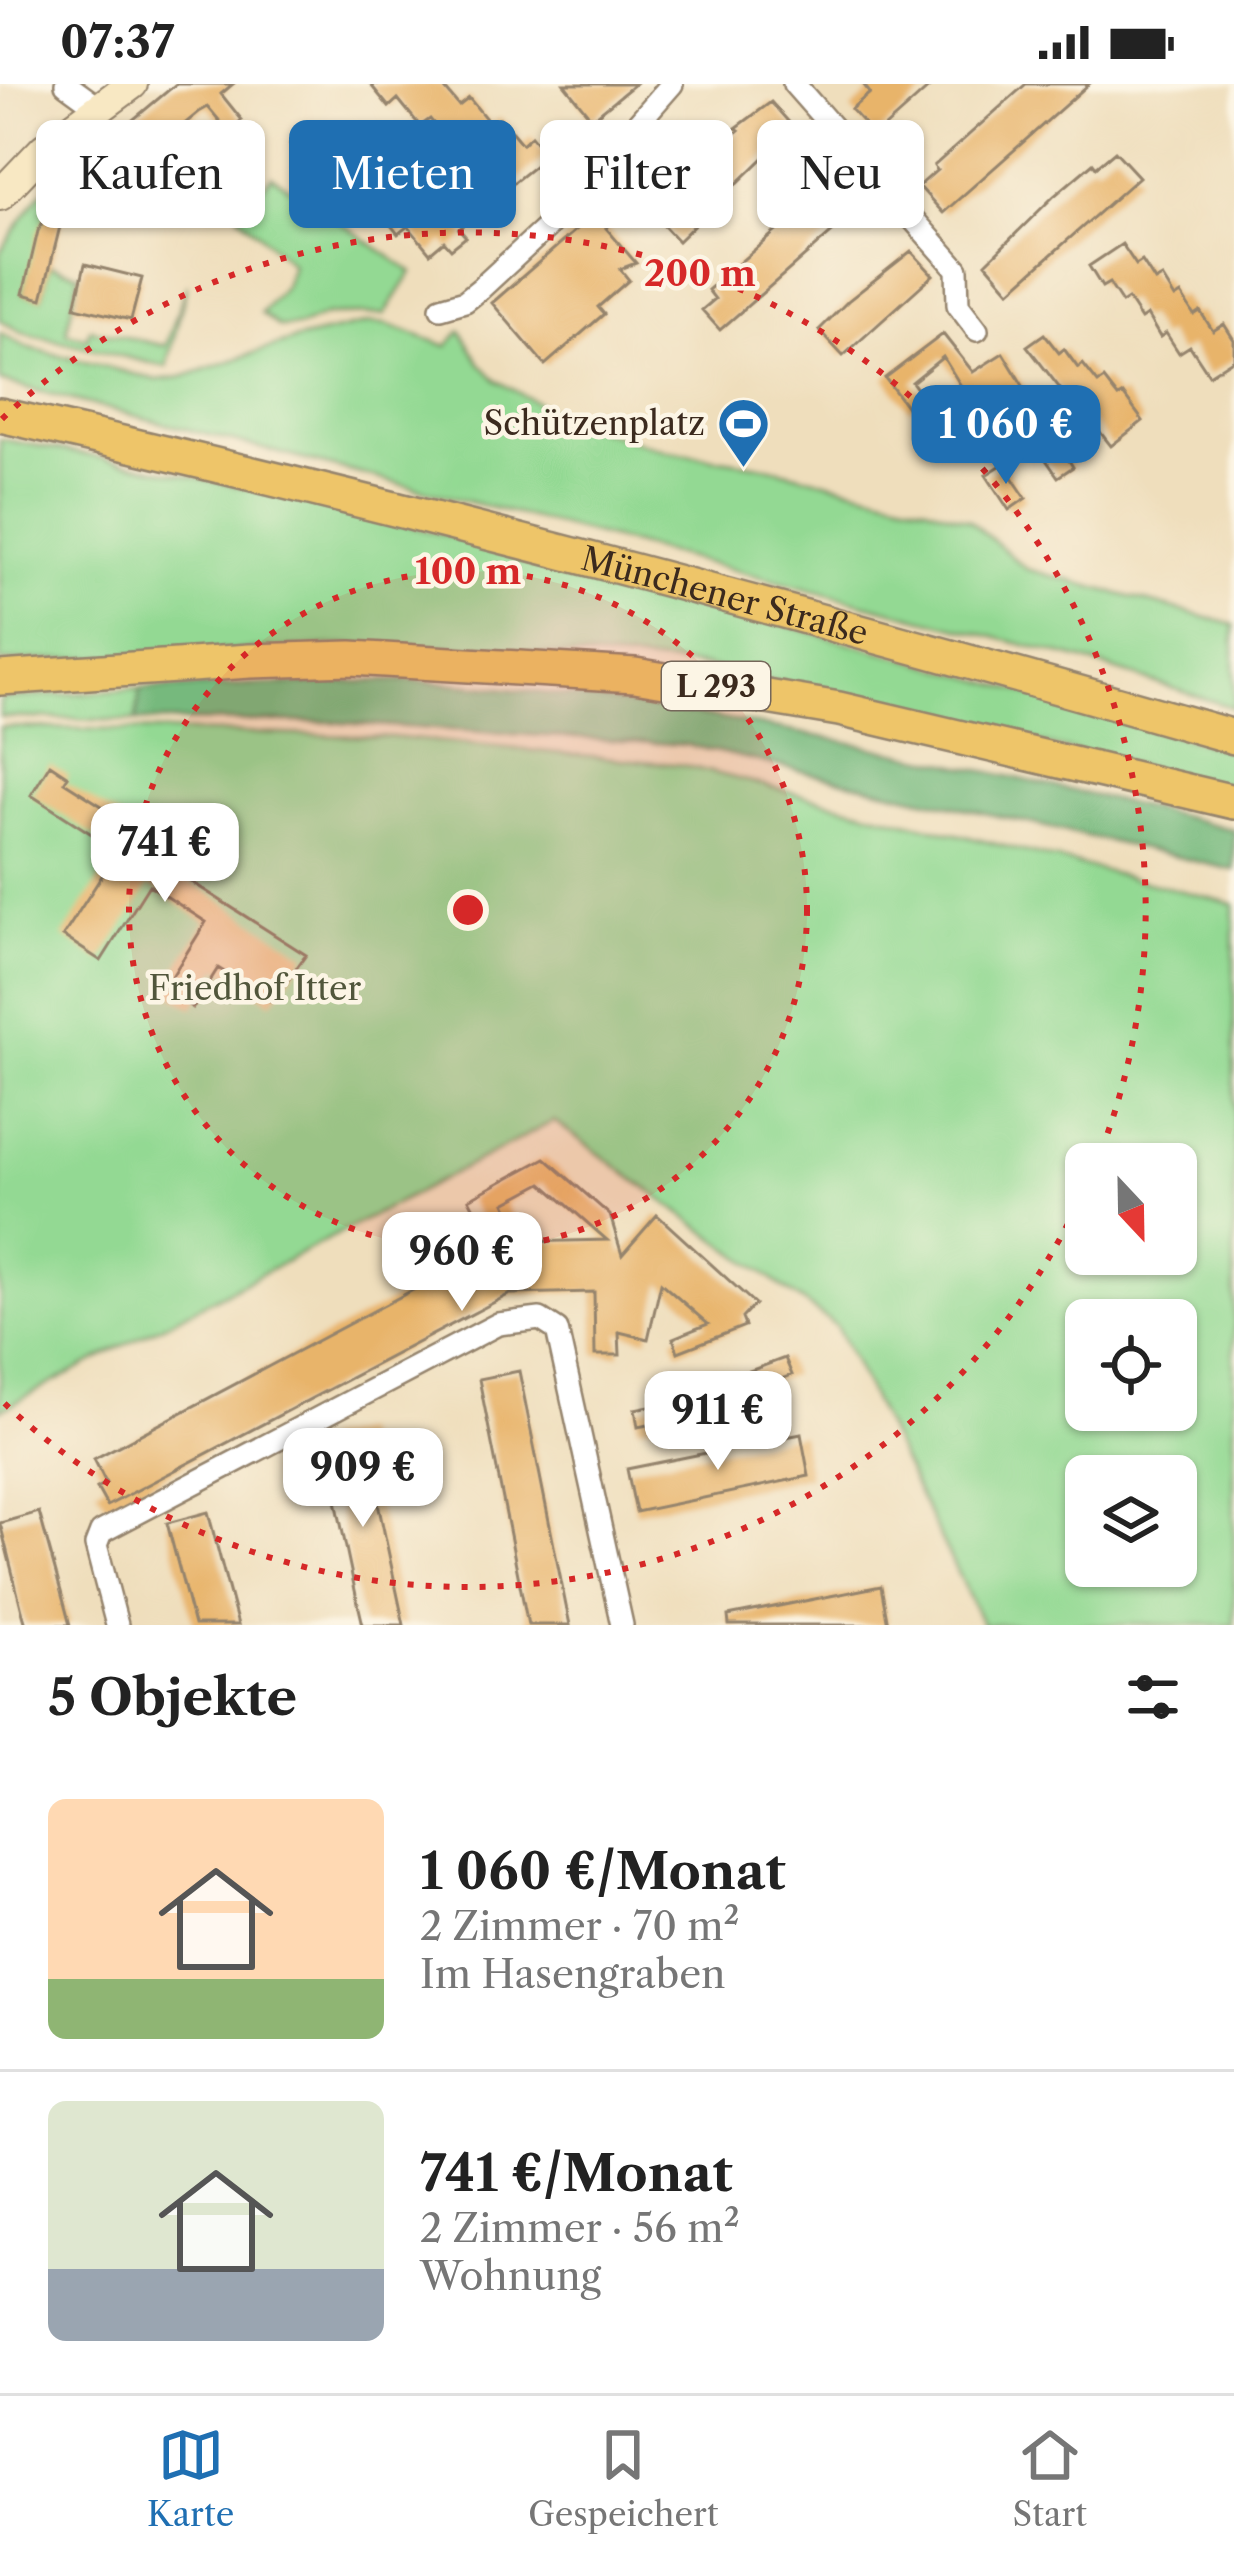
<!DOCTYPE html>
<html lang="de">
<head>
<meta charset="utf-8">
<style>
  :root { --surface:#fff; --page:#f6f6f6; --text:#222; --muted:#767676; --line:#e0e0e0; --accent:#1f6fb2 }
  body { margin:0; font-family:"Libre Caslon Text",serif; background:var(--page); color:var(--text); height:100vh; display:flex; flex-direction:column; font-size:45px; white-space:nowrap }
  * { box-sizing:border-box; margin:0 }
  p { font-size:39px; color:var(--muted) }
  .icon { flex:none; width:66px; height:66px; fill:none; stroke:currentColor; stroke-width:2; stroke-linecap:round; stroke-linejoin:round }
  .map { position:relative; height:1541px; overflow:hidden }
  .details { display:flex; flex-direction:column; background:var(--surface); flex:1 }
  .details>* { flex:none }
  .banner { position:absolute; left:36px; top:36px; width:1164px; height:108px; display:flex; gap:24px }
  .needle { width:78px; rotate:158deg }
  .tools { position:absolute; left:1065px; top:1059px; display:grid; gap:24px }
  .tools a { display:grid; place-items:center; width:132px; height:132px; border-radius:18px; background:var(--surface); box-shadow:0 3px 9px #0004; font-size:60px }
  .price { position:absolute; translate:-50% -102px; padding:0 27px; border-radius:24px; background:#fff; color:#222; font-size:39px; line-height:78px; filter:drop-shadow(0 3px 6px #0008) }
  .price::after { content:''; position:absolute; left:50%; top:72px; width:36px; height:27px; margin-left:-18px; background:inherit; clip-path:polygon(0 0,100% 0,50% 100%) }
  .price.active { background:var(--accent); color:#fff }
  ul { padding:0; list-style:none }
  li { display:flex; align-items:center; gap:36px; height:300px; padding:0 48px }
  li+li { border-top:3px solid var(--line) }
  li span { display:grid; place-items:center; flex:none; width:336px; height:240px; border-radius:18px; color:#555 }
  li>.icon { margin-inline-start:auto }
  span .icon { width:144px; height:144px; fill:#fffc; stroke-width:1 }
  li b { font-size:51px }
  h2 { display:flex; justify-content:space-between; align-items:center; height:144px; padding:0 48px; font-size:51px }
  .pill { padding:0 42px; border-radius:18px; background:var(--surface); box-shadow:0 3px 9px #0004; font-size:42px; line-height:108px }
  .pill.active { background:var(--accent); color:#fff }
  .status { display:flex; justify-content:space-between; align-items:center; height:84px; padding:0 60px; background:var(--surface); direction:ltr }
  .status svg { height:33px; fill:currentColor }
  .menu { display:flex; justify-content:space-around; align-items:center; height:168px; border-top:3px solid var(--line); background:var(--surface); font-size:33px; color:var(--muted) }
  .menu a { display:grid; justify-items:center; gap:6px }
  .menu .active { color:var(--accent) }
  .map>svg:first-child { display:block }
  .green { fill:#93d993; stroke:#678258; stroke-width:3; fill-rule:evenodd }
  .forest { fill:#76b97d; stroke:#58724e; stroke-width:3 }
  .building { fill:#e8b46a; fill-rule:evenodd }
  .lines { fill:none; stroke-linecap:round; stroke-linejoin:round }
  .street-casing { stroke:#95846d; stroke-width:26 }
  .secondary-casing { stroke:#95846d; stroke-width:34 }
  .primary-casing { stroke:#95846d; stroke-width:38 }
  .street { stroke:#fff; stroke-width:21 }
  .secondary { stroke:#f8e8c3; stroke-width:30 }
  .primary { stroke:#eec569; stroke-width:33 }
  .ring { fill:none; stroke:#d62828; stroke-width:6; stroke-dasharray:6 12 }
  .labels { text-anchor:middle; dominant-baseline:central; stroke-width:9; stroke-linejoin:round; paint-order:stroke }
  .shield { fill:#fcf5e5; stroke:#75675a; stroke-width:3 }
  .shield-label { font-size:30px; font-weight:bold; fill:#3b2a1e }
  .poi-label { font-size:33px; fill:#3b2a1e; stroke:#fcf5e5; text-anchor:end }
  .street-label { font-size:33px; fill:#3b2a1e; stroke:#fcf5e5 }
  .park-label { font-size:33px; fill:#51563b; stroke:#fcf5e5 }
  .centre { fill:#d62828; stroke:#fcf5e5; stroke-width:6 }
  .ring-label { font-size:36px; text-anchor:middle; font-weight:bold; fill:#d62828; stroke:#fcf5e5; stroke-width:9; stroke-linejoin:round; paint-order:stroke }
</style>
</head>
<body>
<div class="status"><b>07:37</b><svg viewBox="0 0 49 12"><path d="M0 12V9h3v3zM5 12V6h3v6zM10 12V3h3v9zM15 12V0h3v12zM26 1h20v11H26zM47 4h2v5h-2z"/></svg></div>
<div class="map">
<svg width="1234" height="1541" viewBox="0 0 1234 1541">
  <rect width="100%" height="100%" fill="#fcf5e5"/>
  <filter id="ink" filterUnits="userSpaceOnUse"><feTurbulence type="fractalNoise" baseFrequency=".00833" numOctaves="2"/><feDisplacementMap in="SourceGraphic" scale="24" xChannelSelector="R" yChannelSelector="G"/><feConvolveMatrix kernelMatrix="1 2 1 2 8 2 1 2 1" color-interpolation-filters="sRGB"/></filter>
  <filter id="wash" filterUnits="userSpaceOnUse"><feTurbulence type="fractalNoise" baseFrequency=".004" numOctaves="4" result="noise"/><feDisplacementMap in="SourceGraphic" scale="48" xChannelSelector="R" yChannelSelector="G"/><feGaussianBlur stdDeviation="2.7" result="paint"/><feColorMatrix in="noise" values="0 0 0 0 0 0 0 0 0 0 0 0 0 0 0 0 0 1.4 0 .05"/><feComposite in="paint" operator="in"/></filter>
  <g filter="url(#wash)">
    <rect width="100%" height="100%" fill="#efdebc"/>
    <path class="green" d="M272,92L412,188L385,230L326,231L301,242L279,243L261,229L285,202L292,181L239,131Z
      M53,99L43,127L48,129L23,210L42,214L50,181L79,190L66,249L87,254L90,245L166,262L187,200L167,283L21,248L0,236V168L39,111Z
      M369,239L386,240L447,262L461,247L480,279L496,296L544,323L591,343L667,367L760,381L930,423L969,436L1026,485L1234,541V624L1083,576L0,297V249L26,263L157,296L182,293L294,256Z
      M0,355C418,429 826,553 1234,668V704L705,582L478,565L349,561L0,578Z
      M140,605L136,637L0,633V615Z
      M0,643L391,653L683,681L1234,820V1541H983L836,1242L554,1037L0,1326ZM1086,1080H1176V1170H1086ZM1086,1236H1176V1326H1086ZM1086,1392H1176V1482H1086Z"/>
    <path class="forest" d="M405,596C598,609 786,643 975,685C1062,704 1148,723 1234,746V786L688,661L328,638L136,637L140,605Z"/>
    <g id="blocks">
      <path class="building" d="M176,0H233L221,10L242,36L228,47L208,23L199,28L117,96L108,85L117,49Z
        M370,0H441L459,22L469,14L491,41L500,34L522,60L531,52L547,72L513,99L491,72L482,80L460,53L451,61L430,35L420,42L398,15L389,23Z
        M564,0H635L592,35Z
        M863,0H933L875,52L851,25L870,9Z
        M1026,0H1089L943,129L919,102L937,86L934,82Z
        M771,18L794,44L678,157L651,128L725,63L723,60L739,46L736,44Z
        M329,40L351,68L358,62L380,89L388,82L409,109L417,104L438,130L447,122L463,142L459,145L466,153L451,165L444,157L430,169L408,142L398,150L377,124L370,129L348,102L341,109L319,82L310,89L290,60L304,48L311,55Z
        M1115,67L1139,93L1010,207L986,179L1054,112L1093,79L1096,83Z
        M838,98L861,123L720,246L702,226L715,215L708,206L820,109L822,112Z
        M64,99L70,102L42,215L23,210L38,147Z
        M616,111L629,125L606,144L636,179L620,185L629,196L598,223L604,230L545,281L492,219Z
        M1122,160L1136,181L1142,177L1155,197L1162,193L1175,214L1181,210L1194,231L1200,227L1213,247L1224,240L1234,256V275L1209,291L1190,262L1179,269L1166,249L1160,253L1147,231L1141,235L1128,215L1122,219L1109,199L1102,203L1089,182Z
        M911,167L933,191L843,272L819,246L849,216Z
        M85,180L142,194L131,236L75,223Z
        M943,250L973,288L1003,269L1033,318L1024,324L1043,354L1018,372L985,320L976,326L943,273L912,298L924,314L909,326L885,294Z
        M1044,250L1059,269L1064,265L1078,284L1083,280L1098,299L1104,295L1118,313L1123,310L1143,337L1111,362L1090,335L1086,338L1027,262Z
        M1052,349L1073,383L1058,393L1035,360Z
        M1003,380L1026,414L1009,426L986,391Z
        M50,680L68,692L64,698L171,766L162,779L306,871L272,918L218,884L193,924L164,905L206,838L149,801L101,877L63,852L118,767L31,711Z
        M545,1074L610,1131L622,1171L657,1131L755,1220L742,1234L745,1242L678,1268L673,1254L708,1240L661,1199L648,1255L619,1248L620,1271H595L594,1208L510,1210L107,1422L97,1404L106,1399L94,1375L494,1163L469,1115ZM542,1099L607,1156L524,1158L505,1119Z
        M785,1274L792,1291L716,1320L709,1302Z
        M519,1287L566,1522L570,1541H528L479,1295Z
        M694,1313L697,1331L638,1343L635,1325Z
        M362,1347L379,1424L404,1541H363L356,1511L323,1355Z
        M801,1350L809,1392L636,1428L627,1385Z
        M39,1428L63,1515L70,1541H26L22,1527L0,1439Z
        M208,1428L223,1485L238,1541H194L167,1439Z
        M881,1502L888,1541H729L728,1532Z"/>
    </g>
  </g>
  <g filter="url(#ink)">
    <use href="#blocks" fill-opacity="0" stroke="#95846d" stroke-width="3"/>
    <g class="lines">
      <defs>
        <path id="street" d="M66,0L99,24
          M794,0L957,185L958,221L977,246
          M441,224L465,217L480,205L546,144L672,0
          M117,1541L96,1461L101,1448L498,1240L540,1235L557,1246L622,1541"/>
        <path id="secondary" d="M0,111L44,65L132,0"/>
        <g id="primary">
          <path id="s1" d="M0,331C415,424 826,536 1234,653"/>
          <path d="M0,594L250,577L351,574L635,591L839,625L1234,718"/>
        </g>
      </defs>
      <use href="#street" class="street-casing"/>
      <use href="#secondary" class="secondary-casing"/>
      <use href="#primary" class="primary-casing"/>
      <use href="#street" class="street"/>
      <use href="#secondary" class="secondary"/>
      <use href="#primary" class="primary"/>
    </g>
  </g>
  <circle cx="468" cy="826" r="339" fill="#d62828" fill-opacity=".12"/>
  <g class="ring">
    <circle cx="468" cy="826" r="339"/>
    <path d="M1084 1107A677 677 0 0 1 2 1317M2 335A677 677 0 0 1 1096 1080"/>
  </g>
  <defs>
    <symbol id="stadium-pin" viewBox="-11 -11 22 30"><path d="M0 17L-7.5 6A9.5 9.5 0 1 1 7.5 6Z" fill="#1f6fb2" stroke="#fcf5e5"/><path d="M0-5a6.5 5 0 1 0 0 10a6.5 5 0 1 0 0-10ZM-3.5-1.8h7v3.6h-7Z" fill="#fff"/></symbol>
  </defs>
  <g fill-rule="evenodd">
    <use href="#stadium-pin" x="714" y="310" width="59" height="81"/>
  </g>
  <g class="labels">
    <rect class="shield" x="662" y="578" width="108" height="48" rx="9"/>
    <g class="shield-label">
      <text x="716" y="602">L 293</text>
    </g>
    <g class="poi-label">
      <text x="705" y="339">Schützenplatz</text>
    </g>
    <g class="street-label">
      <text stroke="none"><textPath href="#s1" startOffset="747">Münchener Straße</textPath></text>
    </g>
    <g class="park-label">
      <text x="255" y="904">Friedhof Itter</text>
    </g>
  </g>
  <circle cx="468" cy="826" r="18" class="centre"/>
  <g class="ring-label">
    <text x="700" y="202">200 m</text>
    <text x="468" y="500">100 m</text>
  </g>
</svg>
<div class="tools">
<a><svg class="needle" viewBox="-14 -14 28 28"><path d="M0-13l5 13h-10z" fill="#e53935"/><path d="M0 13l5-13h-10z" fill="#767676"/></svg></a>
<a><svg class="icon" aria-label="locate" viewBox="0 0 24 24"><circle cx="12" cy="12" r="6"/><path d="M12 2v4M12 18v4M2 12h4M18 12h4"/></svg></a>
<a><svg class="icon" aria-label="layers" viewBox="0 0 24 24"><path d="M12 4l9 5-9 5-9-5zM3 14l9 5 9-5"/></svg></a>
</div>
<b class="price active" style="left:1006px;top:403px">1 060 €</b>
<b class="price" style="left:165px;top:821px">741 €</b>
<b class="price" style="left:462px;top:1230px">960 €</b>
<b class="price" style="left:718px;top:1389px">911 €</b>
<b class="price" style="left:363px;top:1446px">909 €</b>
<div class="banner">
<a class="pill">Kaufen</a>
<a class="pill active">Mieten</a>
<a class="pill">Filter</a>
<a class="pill">Neu</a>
</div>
</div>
<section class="details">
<h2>5 Objekte<svg class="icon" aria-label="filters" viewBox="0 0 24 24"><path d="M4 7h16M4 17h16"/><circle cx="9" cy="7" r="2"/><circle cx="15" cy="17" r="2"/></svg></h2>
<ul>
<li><span style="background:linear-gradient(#ffd9b3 75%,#8fb573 0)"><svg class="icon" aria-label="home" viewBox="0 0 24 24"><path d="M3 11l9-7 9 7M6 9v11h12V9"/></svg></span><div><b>1 060 €/Monat</b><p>2 Zimmer · 70 m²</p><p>Im Hasengraben</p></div></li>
<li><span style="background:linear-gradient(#dfe7d0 70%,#9aa5b1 0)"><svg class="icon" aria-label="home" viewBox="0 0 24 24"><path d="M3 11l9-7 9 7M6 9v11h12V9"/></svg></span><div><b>741 €/Monat</b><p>2 Zimmer · 56 m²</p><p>Wohnung</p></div></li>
</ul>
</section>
<nav class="menu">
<a class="active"><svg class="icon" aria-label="map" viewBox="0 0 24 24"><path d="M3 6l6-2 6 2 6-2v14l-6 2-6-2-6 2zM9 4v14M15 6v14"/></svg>Karte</a>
<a><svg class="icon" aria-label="saved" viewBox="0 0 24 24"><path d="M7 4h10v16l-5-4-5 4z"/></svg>Gespeichert</a>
<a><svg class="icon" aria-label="home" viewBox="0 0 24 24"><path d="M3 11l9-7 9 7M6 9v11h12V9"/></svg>Start</a>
</nav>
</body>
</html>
